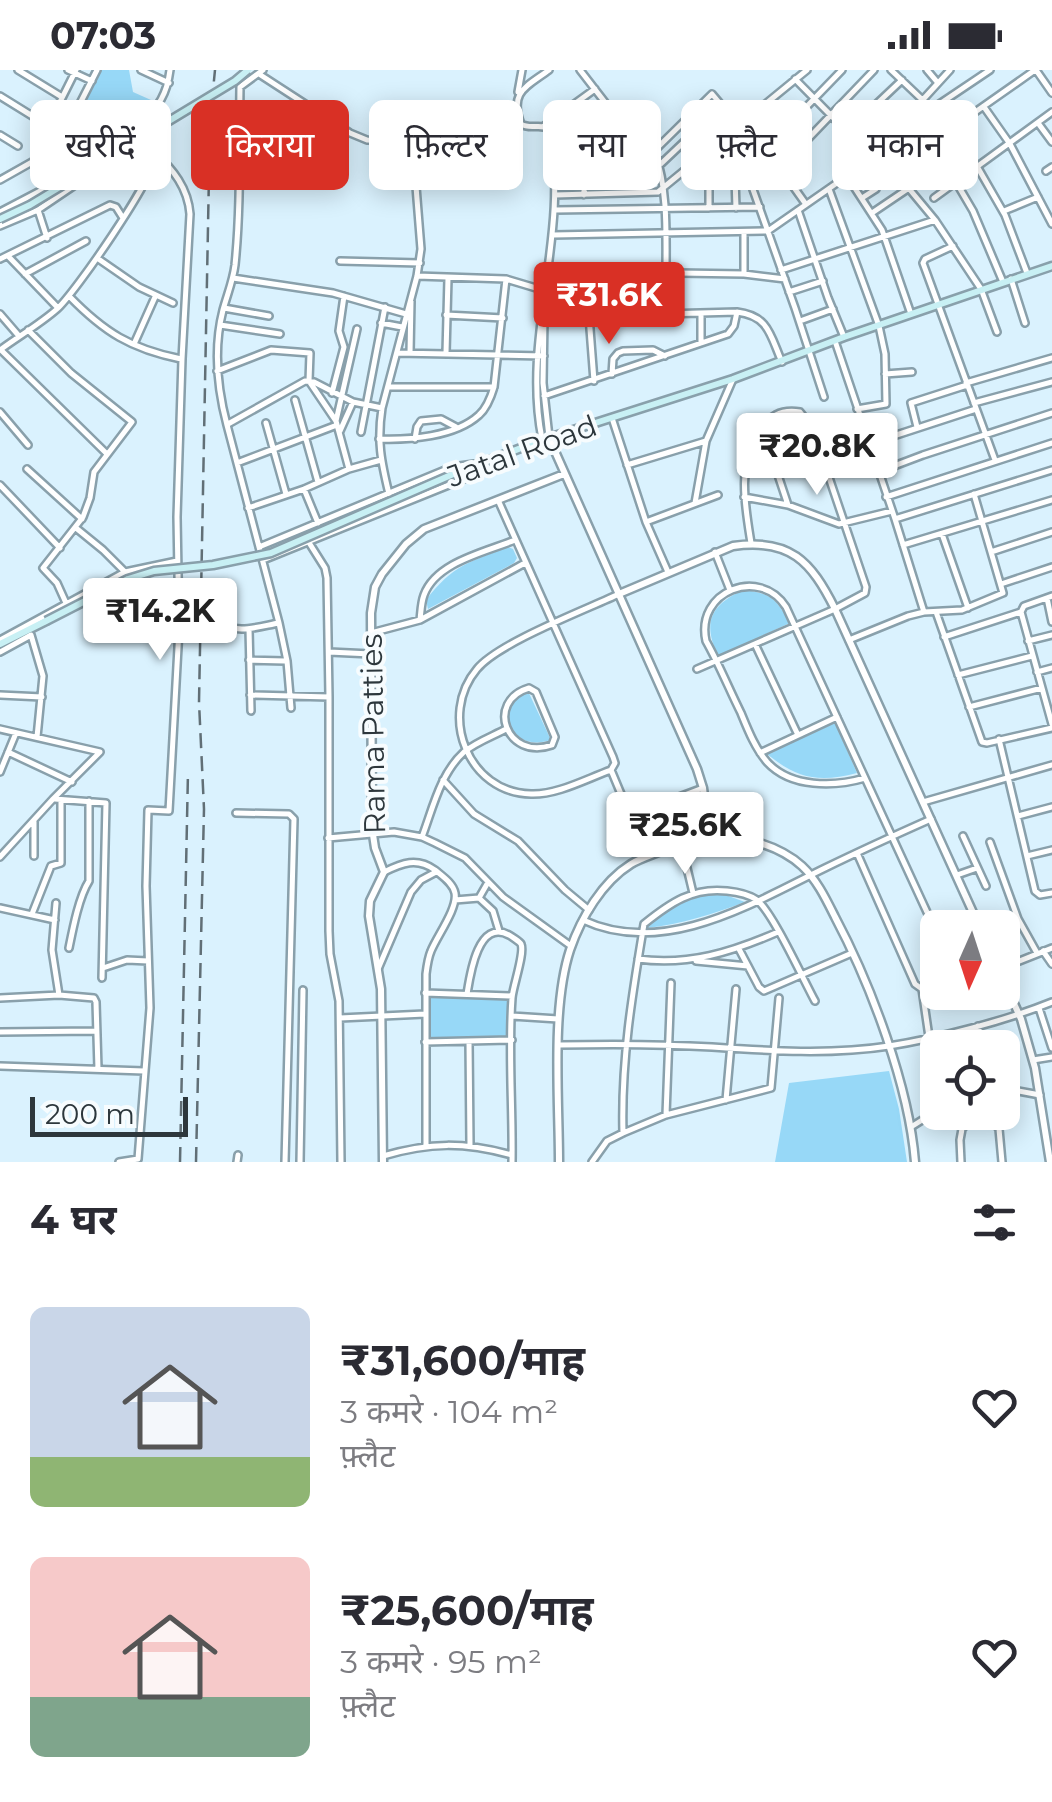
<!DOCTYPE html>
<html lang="hi">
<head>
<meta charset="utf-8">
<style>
  :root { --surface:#fff; --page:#f2f2f3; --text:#2b2b33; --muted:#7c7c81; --accent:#d93025 }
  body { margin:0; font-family:Montserrat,"Noto Sans Devanagari",sans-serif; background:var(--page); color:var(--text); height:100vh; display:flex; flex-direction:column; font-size:38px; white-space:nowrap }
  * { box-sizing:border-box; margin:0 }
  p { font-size:32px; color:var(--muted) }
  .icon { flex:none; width:55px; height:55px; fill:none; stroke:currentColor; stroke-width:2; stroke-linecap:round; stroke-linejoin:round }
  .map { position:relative; height:1092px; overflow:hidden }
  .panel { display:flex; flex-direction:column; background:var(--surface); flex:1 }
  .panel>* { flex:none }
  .banner { position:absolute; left:30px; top:30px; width:992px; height:90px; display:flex; gap:20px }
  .needle { width:65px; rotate:183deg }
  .fabs { position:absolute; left:920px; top:840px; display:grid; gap:20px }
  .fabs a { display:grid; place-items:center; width:100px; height:100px; border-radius:15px; background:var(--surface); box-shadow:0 5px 25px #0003; font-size:50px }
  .scale { position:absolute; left:30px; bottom:25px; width:158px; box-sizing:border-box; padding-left:10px; border:5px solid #2d373c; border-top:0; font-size:28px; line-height:35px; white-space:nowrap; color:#2d373c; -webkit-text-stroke:8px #f7fcfe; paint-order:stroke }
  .price { position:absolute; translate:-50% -85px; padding:0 22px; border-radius:10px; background:#fff; color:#222; font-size:32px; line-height:65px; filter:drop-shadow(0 2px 5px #0008) }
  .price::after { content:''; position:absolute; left:50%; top:60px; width:30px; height:22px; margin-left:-15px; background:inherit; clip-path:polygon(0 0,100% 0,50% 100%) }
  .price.active { background:var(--accent); color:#fff }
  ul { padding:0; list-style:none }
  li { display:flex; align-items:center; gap:30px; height:250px; padding:0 30px }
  li span { display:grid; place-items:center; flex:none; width:280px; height:200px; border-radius:15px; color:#555 }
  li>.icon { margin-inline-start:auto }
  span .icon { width:120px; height:120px; fill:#fffc; stroke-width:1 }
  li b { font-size:42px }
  h2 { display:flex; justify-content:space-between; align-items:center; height:120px; padding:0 30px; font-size:42px }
  .pill { padding:0 35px; border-radius:15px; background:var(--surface); box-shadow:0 5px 25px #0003; font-size:35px; line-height:90px }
  .pill.active { background:var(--accent); color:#fff }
  .status { display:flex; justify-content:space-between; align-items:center; height:70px; padding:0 50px; background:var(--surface); direction:ltr }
  .status svg { height:28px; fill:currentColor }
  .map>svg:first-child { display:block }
  .green { fill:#97d8f7 }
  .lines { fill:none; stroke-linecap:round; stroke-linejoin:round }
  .minor-casing { stroke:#89a0ab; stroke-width:10 }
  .tertiary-casing { stroke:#89a0ab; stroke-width:11 }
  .secondary-casing { stroke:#89a0ab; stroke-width:11 }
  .minor { stroke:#fff; stroke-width:5 }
  .tertiary { stroke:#fff; stroke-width:6 }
  .secondary { stroke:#c8f0f4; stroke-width:6 }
  .rail { stroke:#616f76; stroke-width:2.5; stroke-dasharray:15 8; stroke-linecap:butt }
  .secondary-bridge-casing { stroke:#89a0ab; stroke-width:11; stroke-linecap:butt }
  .secondary-bridge { stroke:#c8f0f4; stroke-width:6 }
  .labels { text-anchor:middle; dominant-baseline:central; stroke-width:8; stroke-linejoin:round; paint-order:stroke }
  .street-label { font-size:30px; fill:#2d373c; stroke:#f7fcfe }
</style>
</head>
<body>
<div class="status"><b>07:03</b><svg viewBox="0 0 49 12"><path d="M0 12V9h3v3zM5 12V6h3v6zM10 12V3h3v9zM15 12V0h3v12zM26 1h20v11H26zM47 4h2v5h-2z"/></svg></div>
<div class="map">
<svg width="1052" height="1092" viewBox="0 0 1052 1092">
  <rect width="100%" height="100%" fill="#daf2fe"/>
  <path class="green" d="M100,0H129L133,22L160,34L157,43L105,77L72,55Z
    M508,477L513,479L517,488L514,493L428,539L426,530C453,495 469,492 508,477Z
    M743,520C771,523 776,529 790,553L718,586C703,553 709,536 743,520Z
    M527,619L551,670C510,683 493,640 527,619Z
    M835,653L857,703C819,713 798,709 767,684Z
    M720,823L745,832C713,844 682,854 647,858L673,835L702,825Z
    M429,927H508V968H429Z
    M889,1001L899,1039L907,1092H775L789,1013Z"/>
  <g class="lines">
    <defs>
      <path id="minor" d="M18,0L62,27
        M68,0L92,11
        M141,0L169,13
        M263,0L240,17C239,77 241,136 235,195C233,211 227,225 223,240C213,279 217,317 227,355L279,553L287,591L291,638
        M580,0L614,44
        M891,0L932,39L990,0
        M927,0L938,13
        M1036,0L1052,23
        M259,4L350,63L367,70L399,71L411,75L413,79L421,179L417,206L382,338C377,371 381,391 389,424
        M795,9L870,85
        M518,22L522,0
        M0,26L42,52L47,47L52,48L79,64L100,81L99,85L65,108L0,142
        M984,37L1010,74L1052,154
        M52,48L76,0
        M1038,53L1052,72
        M900,54L918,80H921L1035,0
        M544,56L595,19
        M68,57L97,0
        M786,58L842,0
        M847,62L902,10
        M730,63L734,77L736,138
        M0,65L18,76
        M805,72L874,0
        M928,75L956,112L973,141L1003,212
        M877,80L935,150L981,219L997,262
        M709,81V138
        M555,92L618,39H621C632,52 649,68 655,83C668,120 666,163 666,202
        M862,94L877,115L876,119L862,128
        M585,95L639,89L654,81L712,24L738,55
        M778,95L805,133
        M978,98L1005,145L1027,203
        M1046,101L1052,97
        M847,106L882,160L911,244
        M0,110L55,79L77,63
        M750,111L795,238L824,327
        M585,112L639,110L647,107L723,35
        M829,119L879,256L885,284L886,334L857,339
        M555,125L658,122L807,0
        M584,125L585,68
        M934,128L1052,42
        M38,140L47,168
        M555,140L760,137
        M798,140L828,228L844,267
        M1004,141L1038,127
        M872,143L909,118
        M0,156L38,140L128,79
        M744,162V204
        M553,165L768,161L847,106L877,80L950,0
        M953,176L925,189L923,193L995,390
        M8,186L58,238
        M97,188L139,217L173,233
        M0,189L110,135L116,137L123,148
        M340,191L420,193
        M781,200L935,150
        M548,201L744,204L785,209
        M25,204L86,171
        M417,206L506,209L546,221
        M233,208L333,223L406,244
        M1011,209L1025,253
        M789,222L823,211
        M69,226C104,262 131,279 181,289
        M224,238L269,246
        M544,243L589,246L737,242C769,246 770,265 782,292
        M701,243V273
        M0,244L19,266
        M446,245L503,248
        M589,246L594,311
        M544,248L543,313L549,367
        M800,251L833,239
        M381,253L402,257
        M220,255L280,264
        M28,260L71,303L132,352L94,402L90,428L83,447L43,498L57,513L66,533
        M835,271L895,449L924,542
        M134,274L155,227
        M0,280C19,266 40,254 57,239C75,223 153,110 154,89C155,77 146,63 141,52C159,37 167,24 170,0
        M1,280L106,383
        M397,283L544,286
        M410,283L411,231
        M446,283L448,208
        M217,301L271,280L310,283L309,311L336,351L349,399
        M612,304L613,289L618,283L623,281L653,280L665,286
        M885,304L912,302
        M966,313L1052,288
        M388,317H494
        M332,323L344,277L339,261L344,226
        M544,326L728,264L734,256L737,242
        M295,330L318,412
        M974,333L1052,312
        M0,342L28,375
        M612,348L646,452L668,502
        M336,351L357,259
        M266,353L286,424
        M228,354L305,311L314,312L353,332L382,338
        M917,357L911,333L967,315
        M340,361L353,332
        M361,362L385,237
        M379,369C409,370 455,367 479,345C487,338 491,327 494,317L506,209
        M415,369L417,357L421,351L441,349L456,357
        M542,369C521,265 571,163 549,59C541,53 530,60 521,54C509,22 526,17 549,0
        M751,374L775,396L788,435
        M823,389L976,339
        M237,393L337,355
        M627,395L706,371L733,309
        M27,399L82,449
        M878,402L923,385L1052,343
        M0,415L60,478
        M304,419L318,453
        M744,427L788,435L839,454L892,441
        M886,427L1052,373
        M498,430L613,687L615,693L611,700L621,724
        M695,433L706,371
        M248,438L304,419L349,399L381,390
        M895,449L1052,400
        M646,452L718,425
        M76,458L103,480L125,502
        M942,464L968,538
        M308,471L325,498L327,508L329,627V861L330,884L339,931L341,1092
        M903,475L1052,430
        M259,477L452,397L474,394
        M715,482L730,520
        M991,482L1052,462
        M263,490L466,408L476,396
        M226,513L228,557C244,562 262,556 279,553
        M1001,514L1052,497
        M1052,526L1024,536L1021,542L1052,654
        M1047,528L1052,552
        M936,542L982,672L987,673L1052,658
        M420,550C421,542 421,533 424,525C436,492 486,482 515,470
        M249,559L251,641
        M371,563L420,550L525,493
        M944,567L1021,542
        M0,570L125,502L177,491
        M849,570L908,546L924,542L962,540L1003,523L974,424
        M1028,571L1052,565
        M755,574L798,665
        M0,582L31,565L43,606L37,667
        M329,582L371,584
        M249,590L285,591
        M697,599L835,539L865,523L866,517L812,357L800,342C780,339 769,346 759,362C737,396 745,435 751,473
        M1037,602L1052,598
        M958,605L1032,586
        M529,618L536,622L555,667L552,675C506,691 485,631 529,618Z
        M0,625L42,627
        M250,625L329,627
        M969,637L1042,618
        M0,659L100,682L53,729L0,787
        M999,669L1035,821L1040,825L1052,823
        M8,682L72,712
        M760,683L837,647
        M611,700C586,709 557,725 531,724C468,723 438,645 477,599C498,573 585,540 619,524
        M0,702L16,663
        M865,708C834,717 791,718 767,692C755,678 748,660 741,643C729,619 719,594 706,571C695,521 760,496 786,537L938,866
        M443,710L474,744L518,771L565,820L589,840
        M55,729L106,733L102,908
        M923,732L1052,695
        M674,740L684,772
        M639,742L703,718
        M236,743L289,744L294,749L285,1092
        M705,743L755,748
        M1018,746L1052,737
        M963,766L986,816
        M422,767C433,738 440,704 464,682C476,672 493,666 506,659
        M328,768L394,762L422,767L435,773L465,788L503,827L571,876
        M990,772L1018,849L1037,883
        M681,773L693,823
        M857,783L915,914L922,919L938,918
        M34,786V752
        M1027,786L1052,780
        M384,802C402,793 417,787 435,800C442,806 453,813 455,823C458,838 437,866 431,881C428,888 427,896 426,904V1075
        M957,805L977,798
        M487,814L479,828L493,841L499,861
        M455,830L479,828
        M56,833L52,880L59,925
        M0,838L55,850
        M32,844L51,796L61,793V730
        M583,850C664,888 753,833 825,798C860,781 895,765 931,749
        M69,878C73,858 79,827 89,811V731
        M739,879L759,917L764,921L852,883
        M1043,881L1052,894
        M638,889C688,896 732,882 778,862
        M696,891L748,896
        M103,898L127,890L148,891
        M1002,898L1052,878
        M378,899L411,822L421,810L436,802
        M922,919L929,967
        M425,923L512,926
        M467,924C470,905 478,848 509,865C511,866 520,872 521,874C525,883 513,916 512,928C508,982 513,1038 512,1092
        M0,928L59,925L94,928L96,932L98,999
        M1039,938L1052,978
        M512,946L558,949
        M340,948L425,944
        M978,956L984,978
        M0,962L95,961
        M469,971L470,1075
        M425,972L512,970
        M559,975C610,974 661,974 712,977C771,981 831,985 889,976C939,968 1005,951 1052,932
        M1033,990L1052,987
        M0,996L144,1001
        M1002,1018L1040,1025
        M726,1030L736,919
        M666,1045L671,913
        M911,1057L938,1040
        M623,1063C621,992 632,925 644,854C670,833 693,817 727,821C737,822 748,824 757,830C773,843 803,909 815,931
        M383,1086C430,1072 464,1072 512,1085
        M119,1092L138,1089L150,938L146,816L148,740L169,741L179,559L177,447L182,289L190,144C188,118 173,99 154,82
        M237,1092L238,1085
        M300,1092L303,920
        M592,1092L607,1071L623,1063L666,1045L771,1018L779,928
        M961,1092L960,1070L962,1059C970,1049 979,1047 991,1050L999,1059L1002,1092"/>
      <path id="tertiary" d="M549,368L697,699L703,718L709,766
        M619,524L733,476C790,468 811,491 835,539L980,858
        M1002,907L1021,949L1035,998L1050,1092
        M383,1092L381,919L369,846L370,831L384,802L375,778L372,758L371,543L375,517L382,504L406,474L424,459L564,404
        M559,1092C559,1030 551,938 570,880C581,848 602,812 631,794C641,788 655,784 666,779C680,773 694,767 710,766C741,765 779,775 802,796C817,810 826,829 835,847C871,915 909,1016 915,1092"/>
      <path id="secondary" d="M458,402L542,370L733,309L844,267L1052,196
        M0,574L46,551"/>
    </defs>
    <use href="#minor" class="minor-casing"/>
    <use href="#tertiary" class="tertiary-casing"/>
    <use href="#secondary" class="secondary-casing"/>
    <use href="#minor" class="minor"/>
    <use href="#tertiary" class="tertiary"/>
    <use href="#secondary" class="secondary"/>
    <path class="rail" d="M180,1092L188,702
      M196,1092L204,739L199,632L210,51L215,0"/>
    <defs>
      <path id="secondary-bridge" d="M0,149L30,135L235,11L248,0
        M46,551L128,509L154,501L213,495L271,483L458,402"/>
    </defs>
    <use href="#secondary-bridge" class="secondary-bridge-casing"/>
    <use href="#secondary-bridge" class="secondary-bridge"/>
  </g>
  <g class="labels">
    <g class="street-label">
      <text transform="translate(522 381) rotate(-20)">Jatal Road</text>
      <text transform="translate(373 664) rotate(-91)">Rama Patties</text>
    </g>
  </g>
</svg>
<div class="fabs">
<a><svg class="needle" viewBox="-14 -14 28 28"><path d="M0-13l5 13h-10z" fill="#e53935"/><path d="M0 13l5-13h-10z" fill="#7c7c81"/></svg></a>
<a><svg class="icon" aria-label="locate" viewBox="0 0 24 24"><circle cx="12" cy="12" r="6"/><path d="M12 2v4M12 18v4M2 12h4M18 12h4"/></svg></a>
</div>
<div class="scale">200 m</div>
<b class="price active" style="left:609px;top:277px">₹31.6K</b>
<b class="price" style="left:817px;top:428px">₹20.8K</b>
<b class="price" style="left:160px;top:593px">₹14.2K</b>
<b class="price" style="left:685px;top:807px">₹25.6K</b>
<div class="banner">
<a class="pill">खरीदें</a>
<a class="pill active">किराया</a>
<a class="pill">फ़िल्टर</a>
<a class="pill">नया</a>
<a class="pill">फ़्लैट</a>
<a class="pill">मकान</a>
</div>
</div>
<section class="panel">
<h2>4 घर<svg class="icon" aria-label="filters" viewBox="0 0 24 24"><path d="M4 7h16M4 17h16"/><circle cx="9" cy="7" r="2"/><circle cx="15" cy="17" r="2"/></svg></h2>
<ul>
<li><span style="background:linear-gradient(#c9d6e8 75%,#8fb573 0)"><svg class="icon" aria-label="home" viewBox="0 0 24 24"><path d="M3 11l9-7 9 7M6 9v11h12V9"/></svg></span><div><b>₹31,600/माह</b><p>3 कमरे · 104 m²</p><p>फ़्लैट</p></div><svg class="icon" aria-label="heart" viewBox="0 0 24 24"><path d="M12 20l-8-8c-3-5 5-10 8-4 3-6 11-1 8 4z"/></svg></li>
<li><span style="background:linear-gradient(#f6c9c9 70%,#7fa58c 0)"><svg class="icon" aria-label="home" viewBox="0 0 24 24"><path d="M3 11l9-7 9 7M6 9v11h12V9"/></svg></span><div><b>₹25,600/माह</b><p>3 कमरे · 95 m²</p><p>फ़्लैट</p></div><svg class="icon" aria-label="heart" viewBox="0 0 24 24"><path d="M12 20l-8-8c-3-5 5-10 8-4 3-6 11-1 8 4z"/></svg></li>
</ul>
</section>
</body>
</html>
